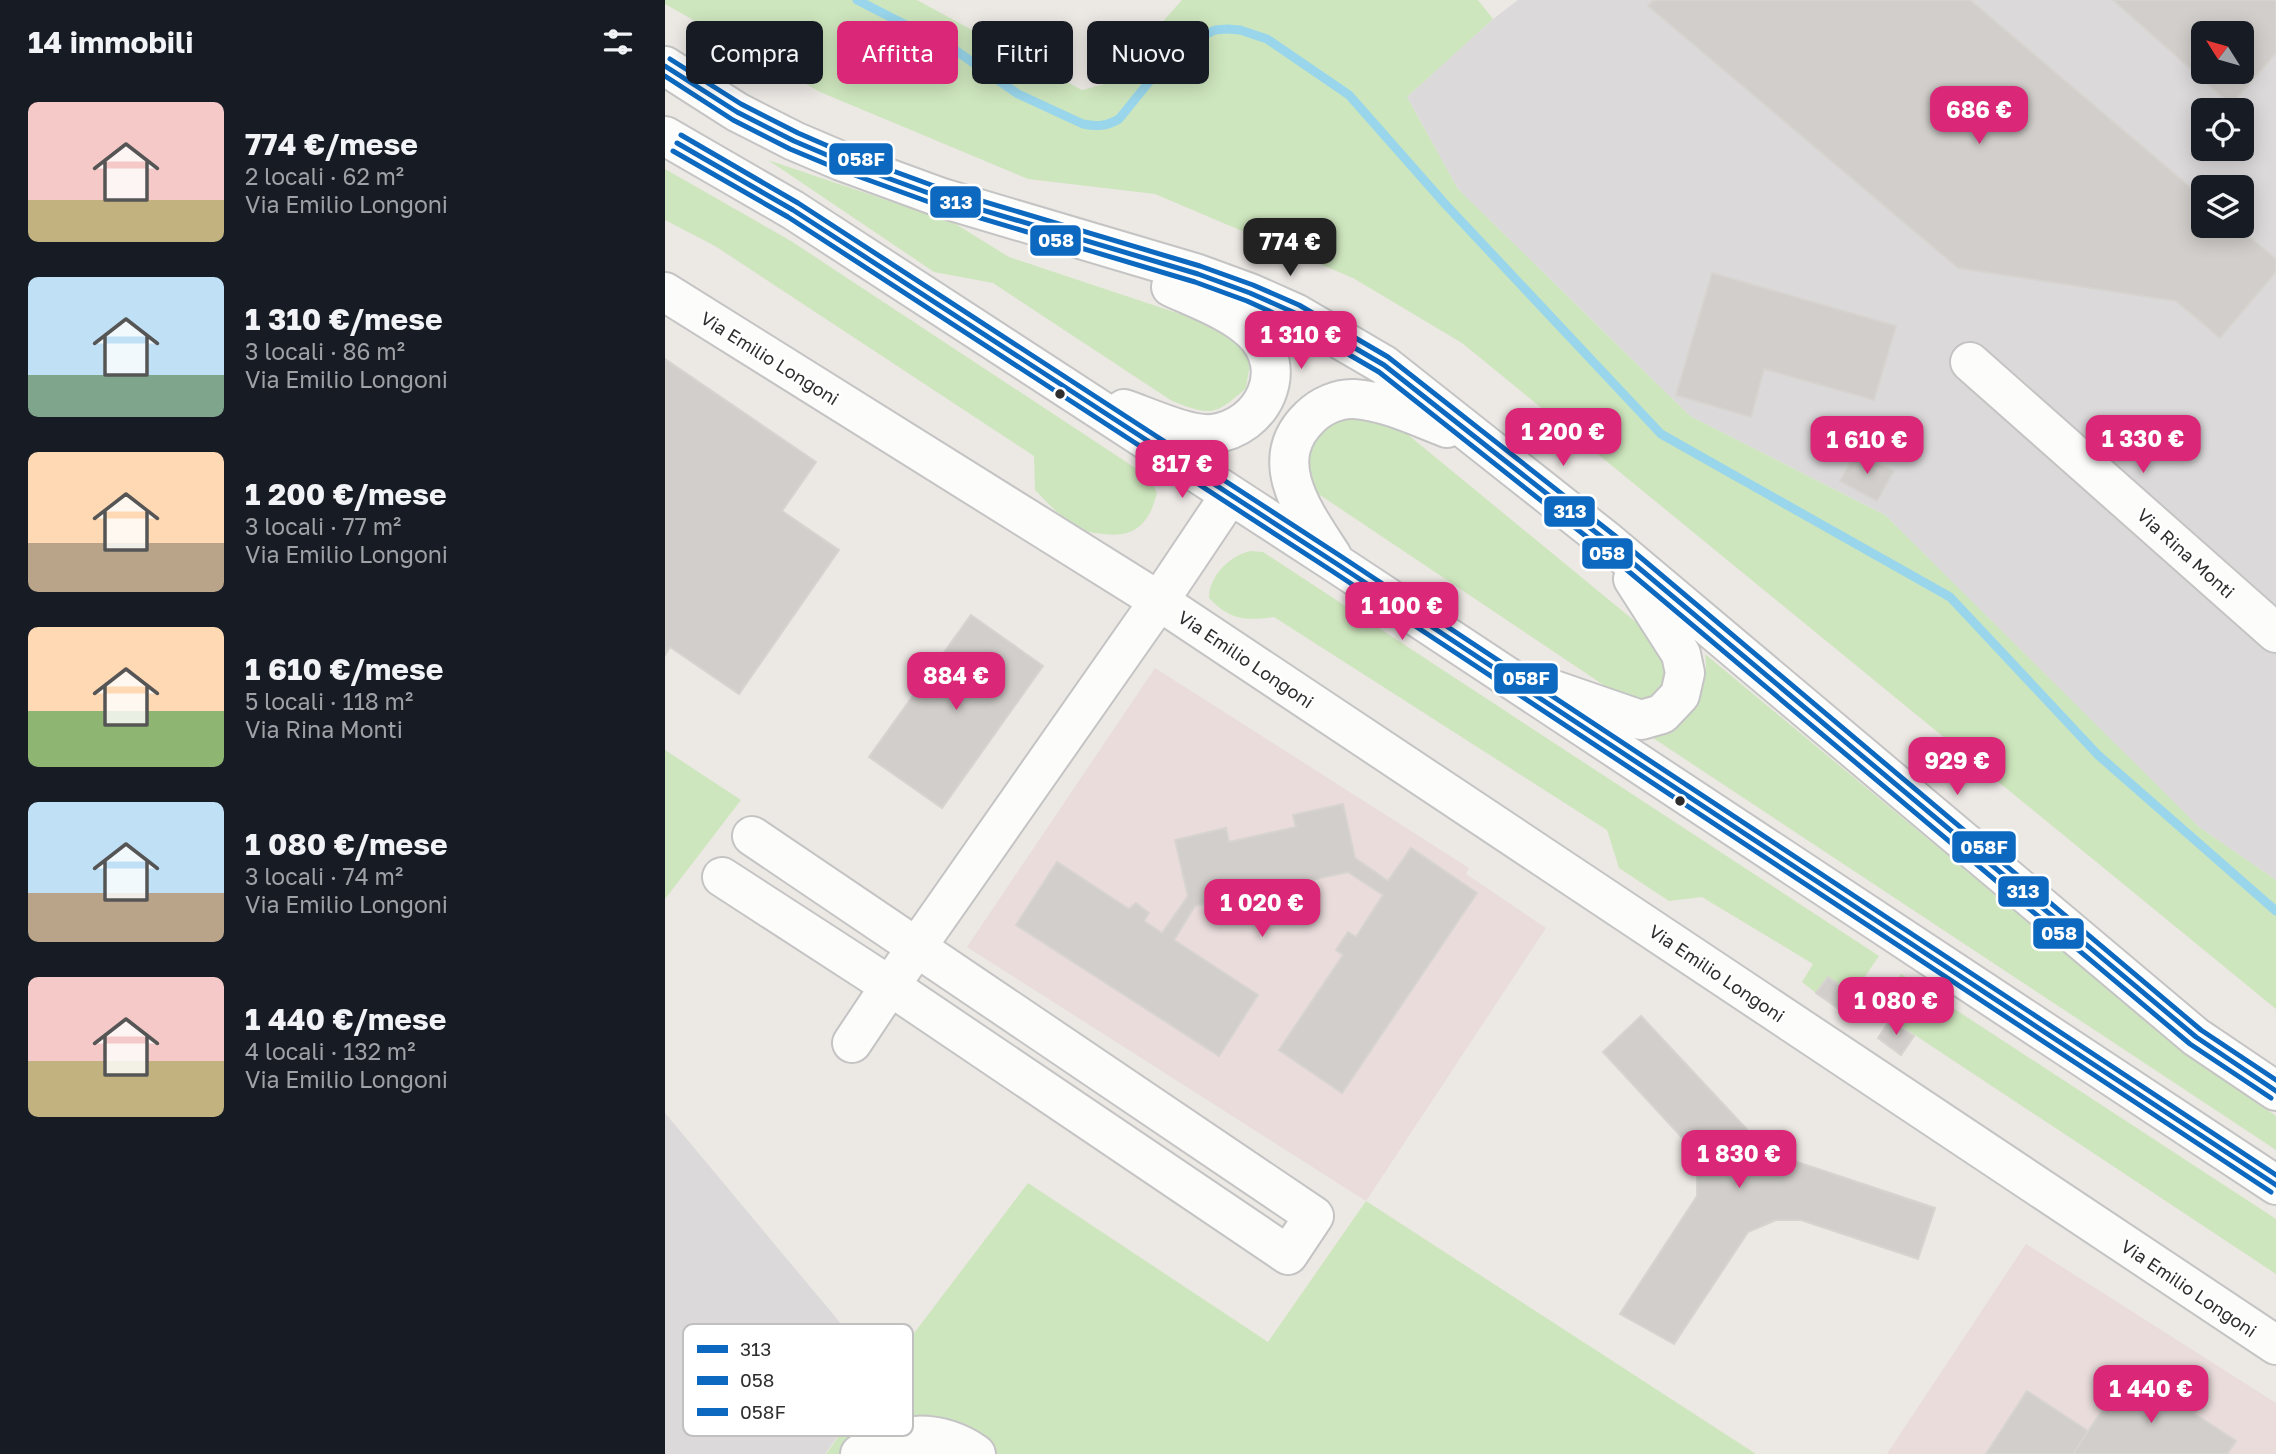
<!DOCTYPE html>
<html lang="it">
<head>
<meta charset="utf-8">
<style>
  :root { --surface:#171b24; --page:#242831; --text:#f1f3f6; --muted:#9ea1a6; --accent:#db2777 }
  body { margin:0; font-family:"Golos Text",sans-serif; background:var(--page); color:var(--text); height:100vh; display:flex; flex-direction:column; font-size:26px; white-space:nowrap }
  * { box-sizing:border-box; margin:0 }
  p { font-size:23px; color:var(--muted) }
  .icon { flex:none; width:38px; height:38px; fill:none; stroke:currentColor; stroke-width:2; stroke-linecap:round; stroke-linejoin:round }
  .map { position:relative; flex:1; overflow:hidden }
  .sheet { display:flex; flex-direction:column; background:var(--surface); width:665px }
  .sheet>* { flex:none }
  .banner { position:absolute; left:21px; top:21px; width:665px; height:63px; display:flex; gap:14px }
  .needle { width:46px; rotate:307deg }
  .fabs { position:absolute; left:1526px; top:21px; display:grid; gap:14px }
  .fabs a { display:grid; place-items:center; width:63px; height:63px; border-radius:10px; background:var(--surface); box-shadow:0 4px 18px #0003; font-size:35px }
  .price { position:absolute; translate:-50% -60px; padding:0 16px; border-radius:14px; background:var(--accent); color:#fff; font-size:23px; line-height:46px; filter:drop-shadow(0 2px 4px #0008) }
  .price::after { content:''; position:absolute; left:50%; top:42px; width:21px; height:16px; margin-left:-10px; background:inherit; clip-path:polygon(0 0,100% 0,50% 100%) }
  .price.on { background:#222; color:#fff }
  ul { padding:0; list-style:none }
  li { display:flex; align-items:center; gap:21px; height:175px; padding:0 28px }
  li span { display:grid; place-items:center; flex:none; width:196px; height:140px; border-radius:10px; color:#555 }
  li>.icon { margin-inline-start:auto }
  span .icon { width:84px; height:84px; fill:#fffc; stroke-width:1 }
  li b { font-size:30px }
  h2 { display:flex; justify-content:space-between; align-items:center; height:84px; padding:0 28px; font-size:30px }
  .tag { padding:0 24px; border-radius:10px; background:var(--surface); box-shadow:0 4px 18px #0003; font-size:24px; line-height:63px }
  .tag.on { background:var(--accent); color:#fff }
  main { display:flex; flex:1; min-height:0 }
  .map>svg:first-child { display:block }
  .industrial { fill:#dcd9db; fill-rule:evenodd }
  .medical { fill:#e9dcdb }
  .green { fill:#cee6be }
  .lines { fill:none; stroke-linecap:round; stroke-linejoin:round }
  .stream { stroke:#99d6ec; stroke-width:9 }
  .building { fill:#d1cecb; stroke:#d7d4d0; stroke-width:2; fill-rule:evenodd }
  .minor-casing { stroke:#c5c4c5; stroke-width:42 }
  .minor { stroke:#fcfcfb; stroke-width:38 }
  .bus-1-casing { stroke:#fff; stroke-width:10 }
  .bus-2-casing { stroke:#fff; stroke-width:10 }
  .bus-3-casing { stroke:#fff; stroke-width:10 }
  .bus-1 { stroke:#0c69bf; stroke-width:5 }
  .bus-2 { stroke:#0c69bf; stroke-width:5 }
  .bus-3 { stroke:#0c69bf; stroke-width:5 }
  .bus-dot { fill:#2e2e2e; stroke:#fff; stroke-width:2.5 }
  .labels { text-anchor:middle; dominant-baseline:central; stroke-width:5; stroke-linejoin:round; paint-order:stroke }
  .street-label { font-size:18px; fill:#2e2e2e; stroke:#fff }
  .key { fill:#fff; stroke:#c0c0c0; stroke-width:2 }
  .key-label { font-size:19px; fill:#2e2e2e }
  .line-badge { stroke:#fff; stroke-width:2.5 }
  .badge-label { font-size:19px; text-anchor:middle; font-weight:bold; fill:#fff }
</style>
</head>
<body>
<main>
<section class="sheet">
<h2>14 immobili<svg class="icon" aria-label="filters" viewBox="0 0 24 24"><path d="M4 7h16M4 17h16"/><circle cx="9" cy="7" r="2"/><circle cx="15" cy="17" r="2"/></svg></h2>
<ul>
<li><span style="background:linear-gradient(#f6c9c9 70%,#c2b280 0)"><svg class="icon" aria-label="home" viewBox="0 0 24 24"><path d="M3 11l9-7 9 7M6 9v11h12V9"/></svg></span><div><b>774 €/mese</b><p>2 locali · 62 m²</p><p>Via Emilio Longoni</p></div></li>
<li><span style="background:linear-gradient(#bfe0f5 70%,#7fa58c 0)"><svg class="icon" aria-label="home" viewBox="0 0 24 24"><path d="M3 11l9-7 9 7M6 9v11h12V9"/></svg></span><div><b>1 310 €/mese</b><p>3 locali · 86 m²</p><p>Via Emilio Longoni</p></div></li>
<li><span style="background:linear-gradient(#ffd9b3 65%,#b9a48a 0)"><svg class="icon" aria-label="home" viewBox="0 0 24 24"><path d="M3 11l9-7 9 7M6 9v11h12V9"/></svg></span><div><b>1 200 €/mese</b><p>3 locali · 77 m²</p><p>Via Emilio Longoni</p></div></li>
<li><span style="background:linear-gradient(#ffd9b3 60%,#8fb573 0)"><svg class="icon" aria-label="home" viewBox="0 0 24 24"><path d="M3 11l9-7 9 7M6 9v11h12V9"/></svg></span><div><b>1 610 €/mese</b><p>5 locali · 118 m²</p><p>Via Rina Monti</p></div></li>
<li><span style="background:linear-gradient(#bfe0f5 65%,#b9a48a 0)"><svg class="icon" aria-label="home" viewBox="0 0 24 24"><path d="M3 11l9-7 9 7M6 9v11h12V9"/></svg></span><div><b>1 080 €/mese</b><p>3 locali · 74 m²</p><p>Via Emilio Longoni</p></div></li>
<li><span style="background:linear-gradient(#f6c9c9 60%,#c2b280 0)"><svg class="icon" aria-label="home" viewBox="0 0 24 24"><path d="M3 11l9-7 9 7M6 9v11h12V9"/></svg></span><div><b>1 440 €/mese</b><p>4 locali · 132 m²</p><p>Via Emilio Longoni</p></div></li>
</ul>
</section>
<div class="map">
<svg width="1611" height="1454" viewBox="0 0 1611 1454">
  <rect width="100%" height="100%" fill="#ece8e4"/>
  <path class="industrial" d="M853,0H1611V880L1534,827L1220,515L1025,416L793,189L742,97L828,19ZM1538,33H1577V72H1538ZM1538,110H1577V149H1538ZM1538,187H1577V226H1538Z
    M0,1113L218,1374L160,1454H0Z"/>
  <path class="medical" d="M490,668L804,868L801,874L881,928L701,1201L302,947Z
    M1361,1244L1611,1403V1454H1222Z"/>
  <path class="green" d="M0,0H252L417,90L443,83L517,0H813L828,19L742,97L793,189L1025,416L1220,515L1534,827L1611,880V1009L797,343L688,278L490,194L363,179L155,92L0,4Z
    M103,160L289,223L344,257L563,330L586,357L581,388C550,416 546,416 507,401L328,283L269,272Z
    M0,169L126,241L484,477L492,493C484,524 470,538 438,534C433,533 426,533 421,531C401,524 385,505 370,490L369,456L50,246L0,220Z
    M655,415H719L994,641L1003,678C983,707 980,703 949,692L655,495L645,485L641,430Z
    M586,551L598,552L1214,956L1188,994L1151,993L1137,982L1148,964L1037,897L1004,901L954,868L942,830L609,617C580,621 565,620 544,598C544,576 565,555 586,551Z
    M1040,654L1516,1049L1611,1116V1150L982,734C1017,712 1047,703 1040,654Z
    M0,750L76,800L0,899Z
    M1236,974L1611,1219V1274L1212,1010Z
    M363,1183L603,1342L701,1201L1091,1454H161L218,1374Z"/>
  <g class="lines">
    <path class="stream" d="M192,0L290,50L353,94L418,124C432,127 442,126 454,119L501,61L525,42L550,30L562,29L575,30L602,39L684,95L781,205L996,434L1285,597L1433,755L1611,911"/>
  </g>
  <path class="building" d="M988,0H1305L1538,198V226H1572L1611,259V272L1555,338L1511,301L1293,268L983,6Z
    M1448,0H1611V53L1566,105ZM1538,33H1577V72H1538Z
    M1047,273L1231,326L1209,400L1099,369L1086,417L1011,395Z
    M0,359L151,462L117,511L174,550L74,694L5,647L0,655Z
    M1191,451L1229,471L1212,501L1175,481Z
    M306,615L378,666L277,808L204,757Z
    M678,804L690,858L723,881L746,848L812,893L677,1093L614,1050L678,955L671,950L683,932L691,937L718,895L683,872L530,906L509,940L593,995L554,1056L351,925L392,862L464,909L471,903L484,913L479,921L497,933L523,896L510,840L561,828L564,842L631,827L628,815Z
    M1163,977L1188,994L1177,1011L1151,993Z
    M976,1016L1089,1137L1100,1140L1109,1146L1114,1156L1270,1208L1253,1259L1136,1220H1111L1083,1232L1009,1344L955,1314L1032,1196V1162L1024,1145L938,1052Z
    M1225,1020L1249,1036L1236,1055L1213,1038Z
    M1464,1370L1499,1393L1502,1388L1533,1409L1530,1414L1571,1441L1562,1454H1408Z
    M1362,1391L1423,1431L1408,1454H1321Z"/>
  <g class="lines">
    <defs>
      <path id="minor" d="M0,66L72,112L129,141L176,161L277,198L533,274L585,293L630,313L719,365L943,542L1531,1037L1611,1091
        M0,136L128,210L672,564L1611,1185
        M0,292L494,601L1611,1345
        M1305,362L1611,633
        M459,409C483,417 522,436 547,434C598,428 627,369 587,331C566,311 532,299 506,287
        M667,556C640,514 599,461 645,417C656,406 674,398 689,399C721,401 753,417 782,428
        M889,690L976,720L997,714L1015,695L1020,673L1016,654L968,579
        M87,836L649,1216L623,1255L225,986L251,948L494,601L565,495
        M57,877L225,986L187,1043
        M195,1454C232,1430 275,1429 311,1454"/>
    </defs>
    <use href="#minor" class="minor-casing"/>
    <use href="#minor" class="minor"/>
    <defs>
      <path id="bus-1" d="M0,66L72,112L129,141L176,161L277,198L533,274L585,293L630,313L719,365L943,542L1531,1037L1611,1091
        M12,143L128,210L672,564L1611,1185"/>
      <path id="bus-2" d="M0,76L68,120L125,149L173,169L275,206L530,282L582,301L626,321L714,372L937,549L1525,1044L1606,1098
        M8,151L123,217L667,571L1606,1192"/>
      <path id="bus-3" d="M5,59L76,104L133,133L179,153L280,190L535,266L588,285L634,305L723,357L949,535L1536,1030L1611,1080
        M16,135L133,203L677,557L1611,1175"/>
    </defs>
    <use href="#bus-1" class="bus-1-casing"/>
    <use href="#bus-2" class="bus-2-casing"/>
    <use href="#bus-3" class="bus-3-casing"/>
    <use href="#bus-1" class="bus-1"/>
    <use href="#bus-2" class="bus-2"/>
    <use href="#bus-3" class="bus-3"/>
  </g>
  <g class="bus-dot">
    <circle cx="395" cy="394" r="6"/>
    <circle cx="1015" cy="801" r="6"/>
  </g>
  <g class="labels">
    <g class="street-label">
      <text transform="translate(105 358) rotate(32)">Via Emilio Longoni</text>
      <text transform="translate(1521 553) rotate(42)">Via Rina Monti</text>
      <text transform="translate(581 659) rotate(34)">Via Emilio Longoni</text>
      <text transform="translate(1052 973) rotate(34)">Via Emilio Longoni</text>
      <text transform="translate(1524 1288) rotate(34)">Via Emilio Longoni</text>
    </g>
  </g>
  <rect x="18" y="1324" width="230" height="112" rx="10" class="key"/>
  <rect x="32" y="1345" width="31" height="8" fill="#0c69bf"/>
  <rect x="32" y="1376" width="31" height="9" fill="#0c69bf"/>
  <rect x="32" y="1408" width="31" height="8" fill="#0c69bf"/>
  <g class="key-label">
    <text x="75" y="1356">313</text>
    <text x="75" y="1387">058</text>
    <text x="75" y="1419">058F</text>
  </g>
  <g class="line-badge">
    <rect x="163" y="142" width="66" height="34" rx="7" fill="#0c69bf"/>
    <rect x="264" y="185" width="53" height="34" rx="7" fill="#0c69bf"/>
    <rect x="364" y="224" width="53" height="33" rx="7" fill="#0c69bf"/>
    <rect x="878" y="495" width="53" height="33" rx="7" fill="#0c69bf"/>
    <rect x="916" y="537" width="53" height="33" rx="7" fill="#0c69bf"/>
    <rect x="828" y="662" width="66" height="33" rx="7" fill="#0c69bf"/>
    <rect x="1286" y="830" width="66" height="34" rx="7" fill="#0c69bf"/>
    <rect x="1332" y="875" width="53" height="33" rx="7" fill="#0c69bf"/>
    <rect x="1367" y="917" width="53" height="33" rx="7" fill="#0c69bf"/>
  </g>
  <g class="badge-label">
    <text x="196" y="166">058F</text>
    <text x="291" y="209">313</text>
    <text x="391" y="247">058</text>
    <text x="905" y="518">313</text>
    <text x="942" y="560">058</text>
    <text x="861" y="685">058F</text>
    <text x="1319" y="854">058F</text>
    <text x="1358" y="898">313</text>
    <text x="1394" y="940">058</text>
  </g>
</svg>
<div class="fabs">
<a><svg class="needle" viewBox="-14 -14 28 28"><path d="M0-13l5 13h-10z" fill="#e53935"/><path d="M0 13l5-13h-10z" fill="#9ea1a6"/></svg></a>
<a><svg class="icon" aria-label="locate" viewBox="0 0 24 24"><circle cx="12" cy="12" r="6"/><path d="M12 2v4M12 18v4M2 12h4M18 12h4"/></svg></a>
<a><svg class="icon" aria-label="layers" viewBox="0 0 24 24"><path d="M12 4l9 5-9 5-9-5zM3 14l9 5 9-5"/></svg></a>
</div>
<b class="price" style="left:1314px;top:146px">686 €</b>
<b class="price on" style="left:625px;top:278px">774 €</b>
<b class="price" style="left:636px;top:371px">1 310 €</b>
<b class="price" style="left:898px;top:468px">1 200 €</b>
<b class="price" style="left:1478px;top:475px">1 330 €</b>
<b class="price" style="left:1202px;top:476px">1 610 €</b>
<b class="price" style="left:517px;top:500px">817 €</b>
<b class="price" style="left:737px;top:642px">1 100 €</b>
<b class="price" style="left:291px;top:712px">884 €</b>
<b class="price" style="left:1292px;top:797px">929 €</b>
<b class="price" style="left:597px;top:939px">1 020 €</b>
<b class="price" style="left:1231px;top:1037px">1 080 €</b>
<b class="price" style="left:1074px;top:1190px">1 830 €</b>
<b class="price" style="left:1486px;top:1425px">1 440 €</b>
<div class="banner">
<a class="tag">Compra</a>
<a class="tag on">Affitta</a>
<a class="tag">Filtri</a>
<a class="tag">Nuovo</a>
</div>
</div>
</main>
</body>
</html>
